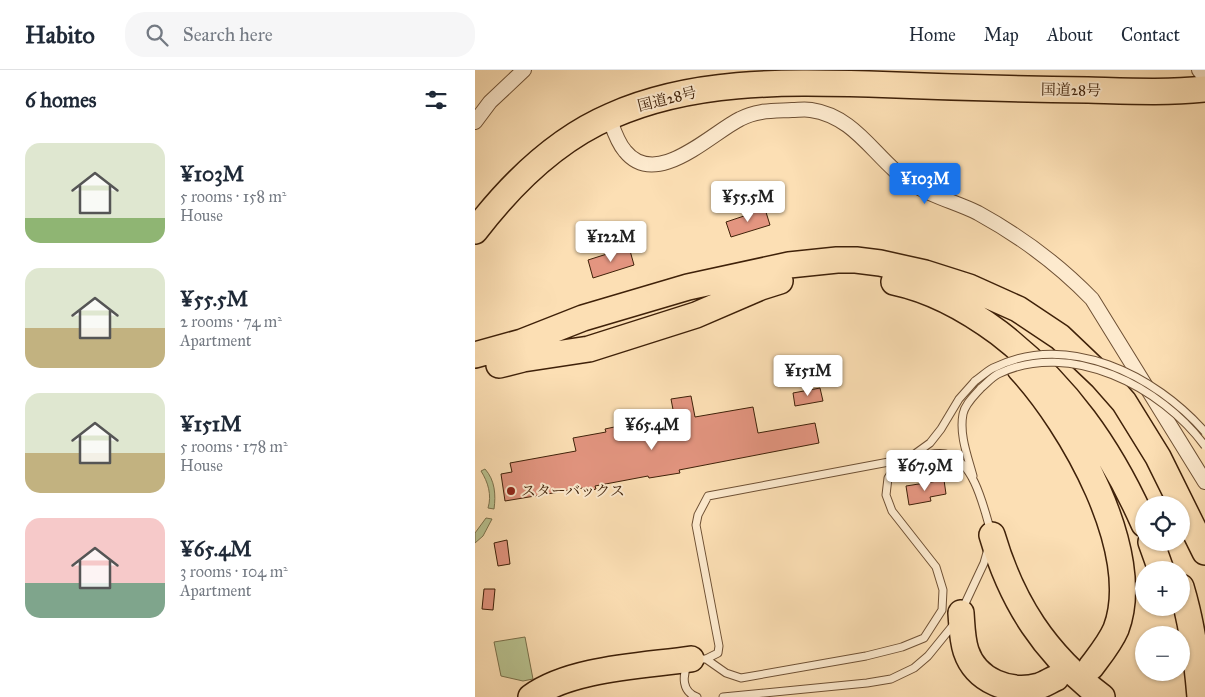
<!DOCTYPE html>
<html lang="en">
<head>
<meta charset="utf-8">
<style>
  :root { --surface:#fff; --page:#f6f6f7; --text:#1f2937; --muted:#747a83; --line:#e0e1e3; --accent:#1a73e8 }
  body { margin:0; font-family:"IM FELL Great Primer","Noto Serif JP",serif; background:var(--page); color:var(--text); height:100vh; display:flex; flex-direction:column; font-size:19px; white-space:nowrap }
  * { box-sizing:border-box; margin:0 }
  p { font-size:16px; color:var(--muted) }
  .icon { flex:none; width:28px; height:28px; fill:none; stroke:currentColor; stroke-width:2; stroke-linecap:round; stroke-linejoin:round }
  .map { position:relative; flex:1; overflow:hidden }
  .details { display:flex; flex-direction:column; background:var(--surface); width:475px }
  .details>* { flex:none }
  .controls { position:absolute; left:660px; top:426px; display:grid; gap:10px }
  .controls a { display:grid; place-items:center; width:55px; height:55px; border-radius:50%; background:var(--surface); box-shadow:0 1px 4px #0004; font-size:25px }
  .price { position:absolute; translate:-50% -42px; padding:0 11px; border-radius:5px; background:#fff; color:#222; font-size:16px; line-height:32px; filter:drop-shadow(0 1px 2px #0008) }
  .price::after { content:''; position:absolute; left:50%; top:30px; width:15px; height:11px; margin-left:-8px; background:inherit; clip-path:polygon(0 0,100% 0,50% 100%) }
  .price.active { background:var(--accent); color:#fff }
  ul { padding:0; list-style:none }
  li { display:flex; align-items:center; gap:15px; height:125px; padding:0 25px }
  li span { display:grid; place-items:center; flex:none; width:140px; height:100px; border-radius:15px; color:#555 }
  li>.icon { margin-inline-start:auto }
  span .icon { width:60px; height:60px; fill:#fffc; stroke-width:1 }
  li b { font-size:21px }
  h2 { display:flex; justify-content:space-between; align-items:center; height:60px; padding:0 25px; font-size:21px }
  header { display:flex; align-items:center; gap:30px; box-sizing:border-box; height:70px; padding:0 25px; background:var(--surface); border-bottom:1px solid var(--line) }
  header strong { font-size:24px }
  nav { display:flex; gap:28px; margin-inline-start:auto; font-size:18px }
  .search { width:350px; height:45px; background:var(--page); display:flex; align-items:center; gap:12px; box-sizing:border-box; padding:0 18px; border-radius:20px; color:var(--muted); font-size:19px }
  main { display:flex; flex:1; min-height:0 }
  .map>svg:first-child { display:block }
  .green { fill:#b9c391; stroke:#7c724d }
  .building { fill:#e39580; stroke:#3f2109 }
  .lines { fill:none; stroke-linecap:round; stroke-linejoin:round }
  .lane-casing { stroke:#6e5034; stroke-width:9 }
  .street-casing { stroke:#6e5034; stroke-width:16 }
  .highway-casing { stroke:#3f2109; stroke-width:28 }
  .lane { stroke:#fdeace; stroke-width:7 }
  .street { stroke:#fdeace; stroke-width:14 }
  .highway { stroke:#fcdfb4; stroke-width:25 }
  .lane-bridge-casing { stroke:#6e5034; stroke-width:9; stroke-linecap:butt }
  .lane-bridge { stroke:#fdeace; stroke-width:7 }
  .poi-dot { fill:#8f2418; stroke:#fdeace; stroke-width:2 }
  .labels { text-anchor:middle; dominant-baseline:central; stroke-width:4; stroke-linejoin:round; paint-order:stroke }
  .street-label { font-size:15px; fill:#3f2109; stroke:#fdeace }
  .poi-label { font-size:15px; fill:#3f2109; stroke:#fdeace; text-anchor:start }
</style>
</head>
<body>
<header>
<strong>Habito</strong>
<div class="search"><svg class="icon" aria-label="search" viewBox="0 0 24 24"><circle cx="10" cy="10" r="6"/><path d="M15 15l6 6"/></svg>Search here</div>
<nav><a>Home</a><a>Map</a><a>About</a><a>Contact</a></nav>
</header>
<main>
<section class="details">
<h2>6 homes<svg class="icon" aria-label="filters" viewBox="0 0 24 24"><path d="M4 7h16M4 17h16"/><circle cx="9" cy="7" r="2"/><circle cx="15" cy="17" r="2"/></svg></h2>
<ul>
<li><span style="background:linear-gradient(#dfe7d0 75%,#8fb573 0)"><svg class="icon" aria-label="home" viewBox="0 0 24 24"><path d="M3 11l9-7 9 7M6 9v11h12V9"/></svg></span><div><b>¥103M</b><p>5 rooms · 158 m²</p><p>House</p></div></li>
<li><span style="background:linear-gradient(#dfe7d0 60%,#c2b280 0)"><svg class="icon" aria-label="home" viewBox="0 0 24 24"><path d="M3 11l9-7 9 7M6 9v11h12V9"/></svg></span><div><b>¥55.5M</b><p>2 rooms · 74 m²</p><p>Apartment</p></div></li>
<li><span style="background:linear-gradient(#dfe7d0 60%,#c2b280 0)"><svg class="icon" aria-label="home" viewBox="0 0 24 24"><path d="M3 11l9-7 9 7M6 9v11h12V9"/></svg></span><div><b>¥151M</b><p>5 rooms · 178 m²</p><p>House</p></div></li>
<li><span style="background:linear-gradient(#f6c9c9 65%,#7fa58c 0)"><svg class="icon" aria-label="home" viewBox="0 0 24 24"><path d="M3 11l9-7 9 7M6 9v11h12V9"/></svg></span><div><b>¥65.4M</b><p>3 rooms · 104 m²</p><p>Apartment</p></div></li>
</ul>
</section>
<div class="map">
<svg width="730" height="627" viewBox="0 0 730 627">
  <rect width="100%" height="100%" fill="#fcdfb4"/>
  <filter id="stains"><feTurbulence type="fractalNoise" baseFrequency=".004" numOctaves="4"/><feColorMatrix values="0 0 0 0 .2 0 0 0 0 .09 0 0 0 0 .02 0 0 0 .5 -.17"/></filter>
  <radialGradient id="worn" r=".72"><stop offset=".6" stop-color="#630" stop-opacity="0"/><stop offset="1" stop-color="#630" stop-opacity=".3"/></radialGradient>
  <path class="green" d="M10,399C20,410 21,425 19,439L13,438C17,425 13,412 6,401Z
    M11,448L17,449L8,466L0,473V463Z
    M50,567L58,609L48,611L26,606L19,572Z"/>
  <path class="building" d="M290,139L295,155L256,167L251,152Z
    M154,177L159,195L118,208L113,190Z
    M345,318L348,331L320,336L318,323Z
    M216,326L220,347L278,337L283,363L340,353L344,373L204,400L205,403L174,408L173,406L120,416L121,419L109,422L108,418L30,431L26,404L37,402L35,393L101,381L98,368L131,362L130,359L144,356L145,359L200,350L196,329Z
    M469,410L471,424L455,427L456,431L434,435L431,416Z
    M32,470L35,494L23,496L19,473Z
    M9,519H20L18,540L7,539Z"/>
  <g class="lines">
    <defs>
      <path id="lane" d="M498,406C493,387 484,365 488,344C490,334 499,326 506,318
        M487,540L509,493L513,479
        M228,589H231L251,603L266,608L391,586L427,577L449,568L467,540L468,520L461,497L417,441L411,425L413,408L419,399L455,373L466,359L484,329L500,311
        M231,589L243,583L244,576L221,455L223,445L233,426L451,385C458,384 467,382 474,385C500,394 509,439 516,462
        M213,594C207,606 207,622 222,627
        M248,627L392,613L416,609L439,598L453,586L479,554"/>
      <path id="street" d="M724,0L730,7
        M134,47C138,58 142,72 150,81C181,120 235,64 265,49C282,40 298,41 317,40C323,40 330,39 336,40C384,47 402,94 441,116C459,127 483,133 503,143C545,166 584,195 617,229L730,412
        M0,52L15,32L49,0"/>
      <path id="highway" d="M0,161C36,114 80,70 136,46C217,10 306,12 394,14C467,17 540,19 613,20C652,21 691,23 730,19
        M419,212C457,220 493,240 524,263C591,315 635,377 669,454
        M0,285L47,272L108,248L213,217L314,195L362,190H381L405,193L450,203L494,217L543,239L585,267L627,307L649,332L683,387L730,482
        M24,295L48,289L114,279L221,245L286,217L305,211
        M545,299C596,354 670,482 641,559C635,573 625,585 616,597
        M517,465C537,533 570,584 627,627
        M676,472L686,500
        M706,517C717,553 722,590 725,627
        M486,543C487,556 487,569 491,581C501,611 535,624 564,616C570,614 576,610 581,608
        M56,627C96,598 168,596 216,589"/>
    </defs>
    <use href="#lane" class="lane-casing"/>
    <use href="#street" class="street-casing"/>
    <use href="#highway" class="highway-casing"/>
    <use href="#lane" class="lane"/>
    <use href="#street" class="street"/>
    <use href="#highway" class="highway"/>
    <defs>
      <path id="lane-bridge" d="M500,311C506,307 512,301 518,298C593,261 680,305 730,362
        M506,318C511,314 517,307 523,304C595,269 687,317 730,376"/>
    </defs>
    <use href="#lane-bridge" class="lane-bridge-casing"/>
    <use href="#lane-bridge" class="lane-bridge"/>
  </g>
  <circle class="poi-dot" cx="36" cy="421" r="5"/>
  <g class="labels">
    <g class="street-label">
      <text transform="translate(596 20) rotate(1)">国道28号</text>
      <text transform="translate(192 29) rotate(-14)">国道28号</text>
    </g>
    <g class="poi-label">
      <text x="46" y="421">スターバックス</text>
    </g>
  </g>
  <rect width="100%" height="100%" filter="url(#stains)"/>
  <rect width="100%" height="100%" fill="url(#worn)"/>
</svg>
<div class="controls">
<a><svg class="icon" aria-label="locate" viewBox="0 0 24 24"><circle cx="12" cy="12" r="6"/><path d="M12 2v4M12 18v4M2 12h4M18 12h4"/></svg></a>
<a>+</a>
<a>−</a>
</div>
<b class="price active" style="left:450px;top:135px">¥103M</b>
<b class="price" style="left:273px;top:153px">¥55.5M</b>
<b class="price" style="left:136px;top:193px">¥122M</b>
<b class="price" style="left:333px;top:327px">¥151M</b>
<b class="price" style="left:177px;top:381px">¥65.4M</b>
<b class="price" style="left:450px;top:422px">¥67.9M</b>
</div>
</main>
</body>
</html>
